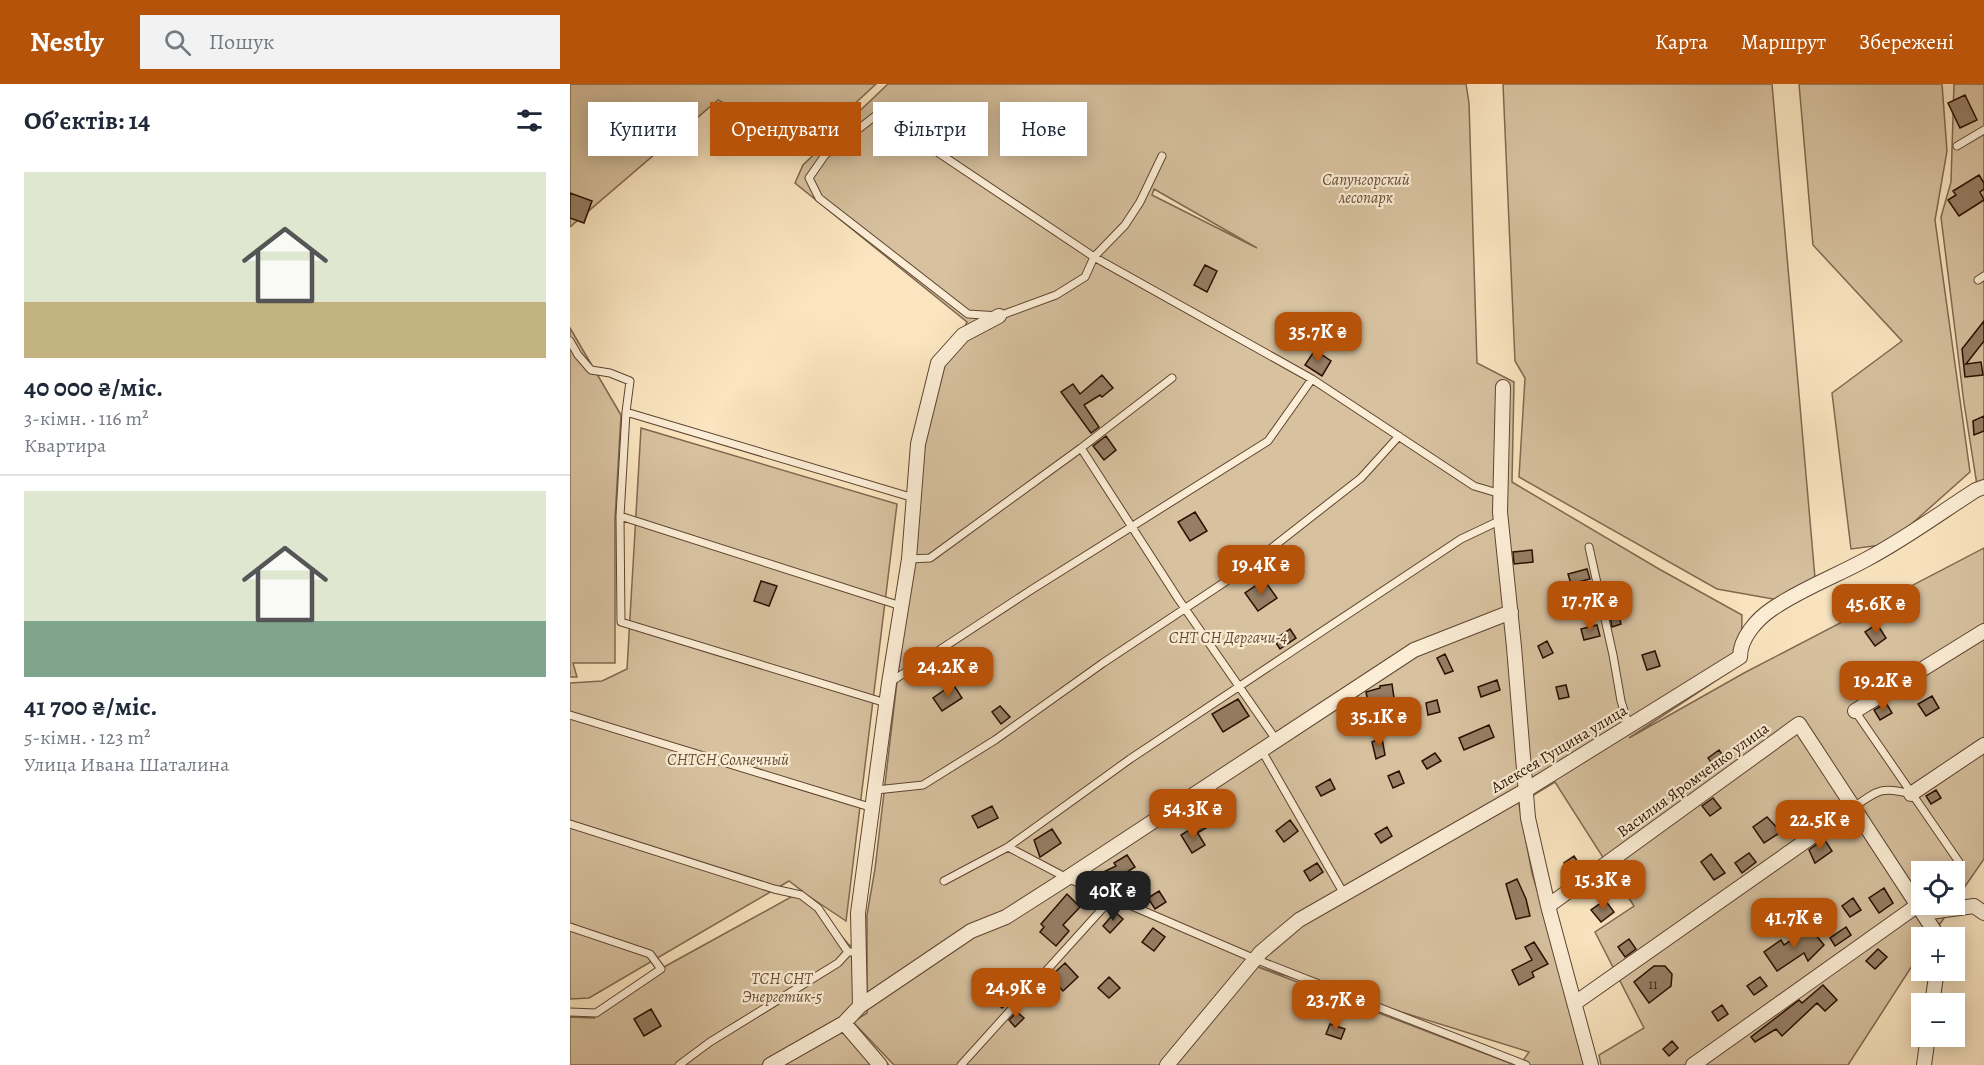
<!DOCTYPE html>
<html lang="uk">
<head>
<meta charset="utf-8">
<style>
  :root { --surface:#fff; --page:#f2f2f3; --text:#1f2937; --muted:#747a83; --line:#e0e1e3; --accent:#b45309 }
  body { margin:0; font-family:Alegreya,serif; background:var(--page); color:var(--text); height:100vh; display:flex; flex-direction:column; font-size:22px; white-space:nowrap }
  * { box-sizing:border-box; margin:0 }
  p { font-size:20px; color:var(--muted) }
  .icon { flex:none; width:33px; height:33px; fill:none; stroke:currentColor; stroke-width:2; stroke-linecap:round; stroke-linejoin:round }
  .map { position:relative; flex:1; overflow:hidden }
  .details { display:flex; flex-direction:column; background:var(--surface); width:570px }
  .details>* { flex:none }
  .guide { position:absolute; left:18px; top:18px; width:570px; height:54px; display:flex; gap:12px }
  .fabs { position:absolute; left:1341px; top:777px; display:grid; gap:12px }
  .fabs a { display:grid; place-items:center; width:54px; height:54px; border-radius:0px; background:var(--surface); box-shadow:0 3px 15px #0003; font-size:30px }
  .price { position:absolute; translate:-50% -51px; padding:0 14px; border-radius:12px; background:var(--accent); color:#fff; font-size:20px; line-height:39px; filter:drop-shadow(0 2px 3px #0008) }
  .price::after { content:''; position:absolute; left:50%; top:36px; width:18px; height:14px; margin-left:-9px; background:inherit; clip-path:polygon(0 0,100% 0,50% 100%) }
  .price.selected { background:#222; color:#fff }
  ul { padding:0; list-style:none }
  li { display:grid; align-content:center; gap:12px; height:318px; padding:0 24px }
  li+li { border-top:2px solid var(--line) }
  li span { display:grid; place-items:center; height:186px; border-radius:0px; color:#555 }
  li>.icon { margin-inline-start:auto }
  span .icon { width:108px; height:108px; fill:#fffc; stroke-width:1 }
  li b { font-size:26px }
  h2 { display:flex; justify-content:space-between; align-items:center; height:72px; padding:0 24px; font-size:26px }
  .chip { padding:0 21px; border-radius:0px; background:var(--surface); box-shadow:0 3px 15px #0003; font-size:21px; line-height:54px }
  .chip.selected { background:var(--accent); color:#fff }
  header { display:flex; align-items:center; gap:36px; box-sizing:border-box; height:84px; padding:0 30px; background:var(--accent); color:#fff }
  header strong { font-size:28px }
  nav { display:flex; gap:33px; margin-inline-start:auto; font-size:21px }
  .search { width:420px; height:54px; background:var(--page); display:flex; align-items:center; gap:15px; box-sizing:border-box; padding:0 21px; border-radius:0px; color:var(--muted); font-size:22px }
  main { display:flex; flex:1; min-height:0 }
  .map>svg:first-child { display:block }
  .green { fill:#d7c19f; stroke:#806850; stroke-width:1.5; fill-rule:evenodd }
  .building { fill:#967e64; stroke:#2a0f00; stroke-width:1.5 }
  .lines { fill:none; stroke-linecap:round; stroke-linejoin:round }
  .service-casing { stroke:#5e4430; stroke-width:9 }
  .minor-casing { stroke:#5e4430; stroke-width:16 }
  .service { stroke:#fceed6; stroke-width:7 }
  .minor { stroke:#fceed6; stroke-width:14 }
  .labels { text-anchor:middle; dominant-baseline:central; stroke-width:4.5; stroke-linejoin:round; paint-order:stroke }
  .number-label { font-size:14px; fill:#452b19 }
  .park-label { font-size:16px; font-style:italic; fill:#674d38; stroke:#fceed6 }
  .street-label { font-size:16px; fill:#2a0f00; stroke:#fceed6 }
</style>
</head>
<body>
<header>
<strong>Nestly</strong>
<div class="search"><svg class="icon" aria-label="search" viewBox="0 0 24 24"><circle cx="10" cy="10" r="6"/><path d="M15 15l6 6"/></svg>Пошук</div>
<nav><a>Карта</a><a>Маршрут</a><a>Збережені</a></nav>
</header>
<main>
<section class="details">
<h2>Об’єктів: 14<svg class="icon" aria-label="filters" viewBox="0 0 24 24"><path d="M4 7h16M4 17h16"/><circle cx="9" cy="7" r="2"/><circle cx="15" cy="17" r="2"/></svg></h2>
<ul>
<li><span style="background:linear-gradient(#dfe7d0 70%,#c2b280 0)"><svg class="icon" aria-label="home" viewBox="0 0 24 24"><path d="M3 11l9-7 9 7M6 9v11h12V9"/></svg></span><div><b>40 000 ₴/міс.</b><p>3-кімн. · 116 m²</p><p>Квартира</p></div></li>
<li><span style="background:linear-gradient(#dfe7d0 70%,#7fa58c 0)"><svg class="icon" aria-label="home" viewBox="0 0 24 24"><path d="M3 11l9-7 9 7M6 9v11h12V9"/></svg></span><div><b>41 700 ₴/міс.</b><p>5-кімн. · 123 m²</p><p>Улица Ивана Шаталина</p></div></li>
</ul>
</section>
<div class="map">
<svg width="1414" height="981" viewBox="0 0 1414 981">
  <rect width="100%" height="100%" fill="#fae5c0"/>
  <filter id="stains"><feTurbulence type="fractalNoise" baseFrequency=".00333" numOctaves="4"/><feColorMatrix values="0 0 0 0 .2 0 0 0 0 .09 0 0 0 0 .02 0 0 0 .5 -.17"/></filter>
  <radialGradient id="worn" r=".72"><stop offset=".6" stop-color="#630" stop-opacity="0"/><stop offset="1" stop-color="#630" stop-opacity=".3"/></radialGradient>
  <path class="green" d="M0,0H306L238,63L148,16L0,143Z
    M318,0H896L899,19L907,279L944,298L942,398L1089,485L1172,531L1171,580L1059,654L1174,589L1414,464V775L1385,817L1384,788H1352V820L1383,821L1361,853L1352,854L1351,868L1278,981H1031L1029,971L1074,944L1025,848L1064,822L985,698L949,720L962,789L1020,981H950L959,968L688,883L945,981H324L283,938L297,929V831L305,785L355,360L374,284L397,238L225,99L233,81ZM584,105L687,164L582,111Z
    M933,0H1202L1245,494L1214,517L1147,505L949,393L955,294L945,277Z
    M1229,0H1372L1377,67L1365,136L1400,388L1319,460L1281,465L1262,309L1332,257L1243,161Z
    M1384,0H1414V397L1407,401L1394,319L1371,133L1381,98Z
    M0,244L51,331L45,435V579H3L7,593H0Z
    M71,344L327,420L276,837L237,811L279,861L294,867L280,939L319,981H0V933L24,934L94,883L232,807L219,797L19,914L0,915V599L32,597L57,585Z"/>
  <path class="building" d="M1395,11L1407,36L1390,44L1378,19Z
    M1409,91L1414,99V105L1410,108L1414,116L1389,132L1378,116L1386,111L1383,107Z
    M0,109L22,117L14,139L0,134Z
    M635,181L647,187L637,208L624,201Z
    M1414,237V257L1396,280L1411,278L1413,291L1395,293L1392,265Z
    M745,266L761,277L752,292L735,281Z
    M532,291L543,304L532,313L530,311L514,321L529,343L521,349L491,308L503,300L510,310Z
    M1414,332V347L1404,351L1403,337Z
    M536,352L546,366L534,376L523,362Z
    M625,428L637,447L620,457L608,438Z
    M962,466L963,478L944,480L943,468Z
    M1017,485L1020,495L1001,500L998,490Z
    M694,496L707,514L688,527L675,509Z
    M191,497L207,502L199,522L184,517Z
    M1047,524L1051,540L1042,543L1039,527Z
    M1307,540L1316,554L1305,562L1295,548Z
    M1027,541L1030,552L1014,556L1011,545Z
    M720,545L726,554L710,565L704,556Z
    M977,557L983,569L973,574L968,562Z
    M1085,567L1090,582L1077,586L1072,571Z
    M875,570L883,587L875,590L867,574Z
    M927,596L930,606L911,613L908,603Z
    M383,600L392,614L372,627L363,614Z
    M822,600L824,614L798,619L796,608L810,604V602Z
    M996,601L999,613L989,615L986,603Z
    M1362,612L1369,624L1356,632L1348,620Z
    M668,615L679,632L653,648L642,630Z
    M867,616L870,628L858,631L856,619Z
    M1316,619L1322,629L1310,636L1304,626Z
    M430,622L440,633L431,640L422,628Z
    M919,641L924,653L894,666L889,654Z
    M812,654L815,671L806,675L802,658Z
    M1149,666L1156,676L1145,684L1138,674Z
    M865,669L871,677L857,685L852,677Z
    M829,687L834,699L823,704L818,692Z
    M760,695L765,705L751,712L746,703Z
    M1366,706L1371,714L1361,720L1356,712Z
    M1143,714L1151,724L1140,732L1132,722Z
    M422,722L428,734L408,744L402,732Z
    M631,724L641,741L629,748L619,731Z
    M1197,733L1211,748L1194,759L1183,743Z
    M720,736L728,747L714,758L706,747Z
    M1279,737L1282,741L1272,749L1269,745Z
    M624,743L635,761L622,769L611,751Z
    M817,743L822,752L811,759L805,750Z
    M482,745L491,759L470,773L464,756Z
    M1254,755L1262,767L1245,779L1239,766Z
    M1179,769L1186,778L1172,789L1165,779Z
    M1141,770L1155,789L1144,796L1131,778Z
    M557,771L565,783L541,798L548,810L519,795L546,782L544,779Z
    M1004,772L1011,783L1001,789L994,779Z
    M747,779L753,788L740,797L734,787Z
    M947,795L956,815L960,832L946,835L936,800Z
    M1314,804L1323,819L1309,829L1299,814Z
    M589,807L596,818L585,825L578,814Z
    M497,810L510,823L493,841L499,847L486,862L470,848L474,843L471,840Z
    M1283,814L1291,826L1280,833L1272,822Z
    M1035,816L1044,828L1031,838L1021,826Z
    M545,828L553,835L540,849L533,842Z
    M1276,843L1281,851L1265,862L1260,854Z
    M583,844L595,853L584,867L572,858Z
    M1240,844L1254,861L1238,877L1234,869L1207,887L1194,868L1211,856L1214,861Z
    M1059,855L1066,865L1055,873L1048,863Z
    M964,858L978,880L962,888L964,893L949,901L942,886L962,876L955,863Z
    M1308,865L1317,873L1305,885L1296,877Z
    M495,879L508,893L493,907L480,893Z
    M1084,882H1095L1102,890L1101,902L1079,919L1064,898Z
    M539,893L550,904L539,914L528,904Z
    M1190,893L1197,902L1184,911L1177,902Z
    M429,899L443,913L432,924L418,910Z
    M1253,901L1267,916L1255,927L1247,919L1212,952L1206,945L1185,958L1181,953L1229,916L1232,919Z
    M1152,921L1158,930L1148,937L1142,928Z
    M81,925L91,942L74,952L64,935Z
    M447,928L454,934L445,943L439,936Z
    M760,940L775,945L771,955L756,950Z
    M1102,957L1108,964L1099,972L1093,965Z"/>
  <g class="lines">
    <defs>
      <path id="service" d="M1387,62L1414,46
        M592,72L570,118L555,141L524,173L515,193L486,211L429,232L398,230L249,114L239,94L255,71L309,29L524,173L742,295L904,402L931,410
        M1408,196L1414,192
        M0,257L8,271L21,286L40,289L60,297L56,328L344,414
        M56,328L50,432L51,538L316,619
        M511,364L609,516L707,657
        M50,432L331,522
        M1019,463L1043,571L1051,617L1059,642
        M339,475L360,474L511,364L602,294
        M319,599L461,506L698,357L742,295
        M1285,627L1389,778L1380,788
        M0,631L303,724
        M692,667L774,810
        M306,706L353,701L425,656L533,579L676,484L791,394L829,352
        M1284,723C1308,706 1312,702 1341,710
        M0,740L204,805L231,811L248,824L278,868
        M438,763L497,794L685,875L956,981
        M374,797L438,763L560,675L891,455L931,436
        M0,843L80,870L91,885L26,929L0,928
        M109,981L140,958L268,879L278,868H281
        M391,981L542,814"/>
      <path id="minor" d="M933,303L930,428L944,563L958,734L978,822L1021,981
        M1285,627L1414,547
        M1341,710L1414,661
        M978,822L1229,640L1369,854
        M1353,829L1404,822L1414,829
        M1005,919L1284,723
        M1362,920L1367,886
        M290,922L288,829L319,599L339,475L348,360L368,279L393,251L429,232
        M200,981L274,939
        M310,981L274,939L290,922L401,847L436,833L497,794L844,566L941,528
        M597,981L691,868L729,836L956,706L1170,573C1170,554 1187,535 1202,525C1231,505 1266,492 1297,475C1335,455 1370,429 1406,406L1414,403
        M1123,981L1348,821
        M1354,981L1358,952"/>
    </defs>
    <use href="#service" class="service-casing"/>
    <use href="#minor" class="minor-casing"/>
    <use href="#service" class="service"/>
    <use href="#minor" class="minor"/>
  </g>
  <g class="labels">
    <g class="number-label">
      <text x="1083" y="900">11</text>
    </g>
    <g class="park-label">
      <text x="796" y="96">Сапунгорский<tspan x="796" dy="18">лесопарк</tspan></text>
      <text x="658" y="554">СНТ СН Дергачи-4</text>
      <text x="158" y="676">СНТСН Солнечный</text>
      <text x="212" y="895">ТСН СНТ<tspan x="212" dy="18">Энергетик-5</tspan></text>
    </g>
    <g class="street-label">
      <text transform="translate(989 665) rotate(-31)">Алексея Гущина улица</text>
      <text transform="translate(1123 696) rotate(-36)">Василия Яромченко улица</text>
    </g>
  </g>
  <rect width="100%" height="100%" filter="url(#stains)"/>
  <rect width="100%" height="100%" fill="url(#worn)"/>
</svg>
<div class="fabs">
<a><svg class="icon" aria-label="locate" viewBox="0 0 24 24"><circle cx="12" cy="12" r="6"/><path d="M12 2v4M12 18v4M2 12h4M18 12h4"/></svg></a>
<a>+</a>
<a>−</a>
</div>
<b class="price" style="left:748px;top:279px">35.7K ₴</b>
<b class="price" style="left:691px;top:512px">19.4K ₴</b>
<b class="price" style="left:1020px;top:548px">17.7K ₴</b>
<b class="price" style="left:1306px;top:551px">45.6K ₴</b>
<b class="price" style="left:378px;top:614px">24.2K ₴</b>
<b class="price" style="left:1313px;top:628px">19.2K ₴</b>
<b class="price" style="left:809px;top:664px">35.1K ₴</b>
<b class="price" style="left:623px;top:756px">54.3K ₴</b>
<b class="price" style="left:1250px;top:767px">22.5K ₴</b>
<b class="price" style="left:1033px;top:827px">15.3K ₴</b>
<b class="price selected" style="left:543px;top:838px">40K ₴</b>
<b class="price" style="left:1224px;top:865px">41.7K ₴</b>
<b class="price" style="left:446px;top:935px">24.9K ₴</b>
<b class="price" style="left:766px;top:947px">23.7K ₴</b>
<div class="guide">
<a class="chip">Купити</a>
<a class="chip selected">Орендувати</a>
<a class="chip">Фільтри</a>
<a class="chip">Нове</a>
</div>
</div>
</main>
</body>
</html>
